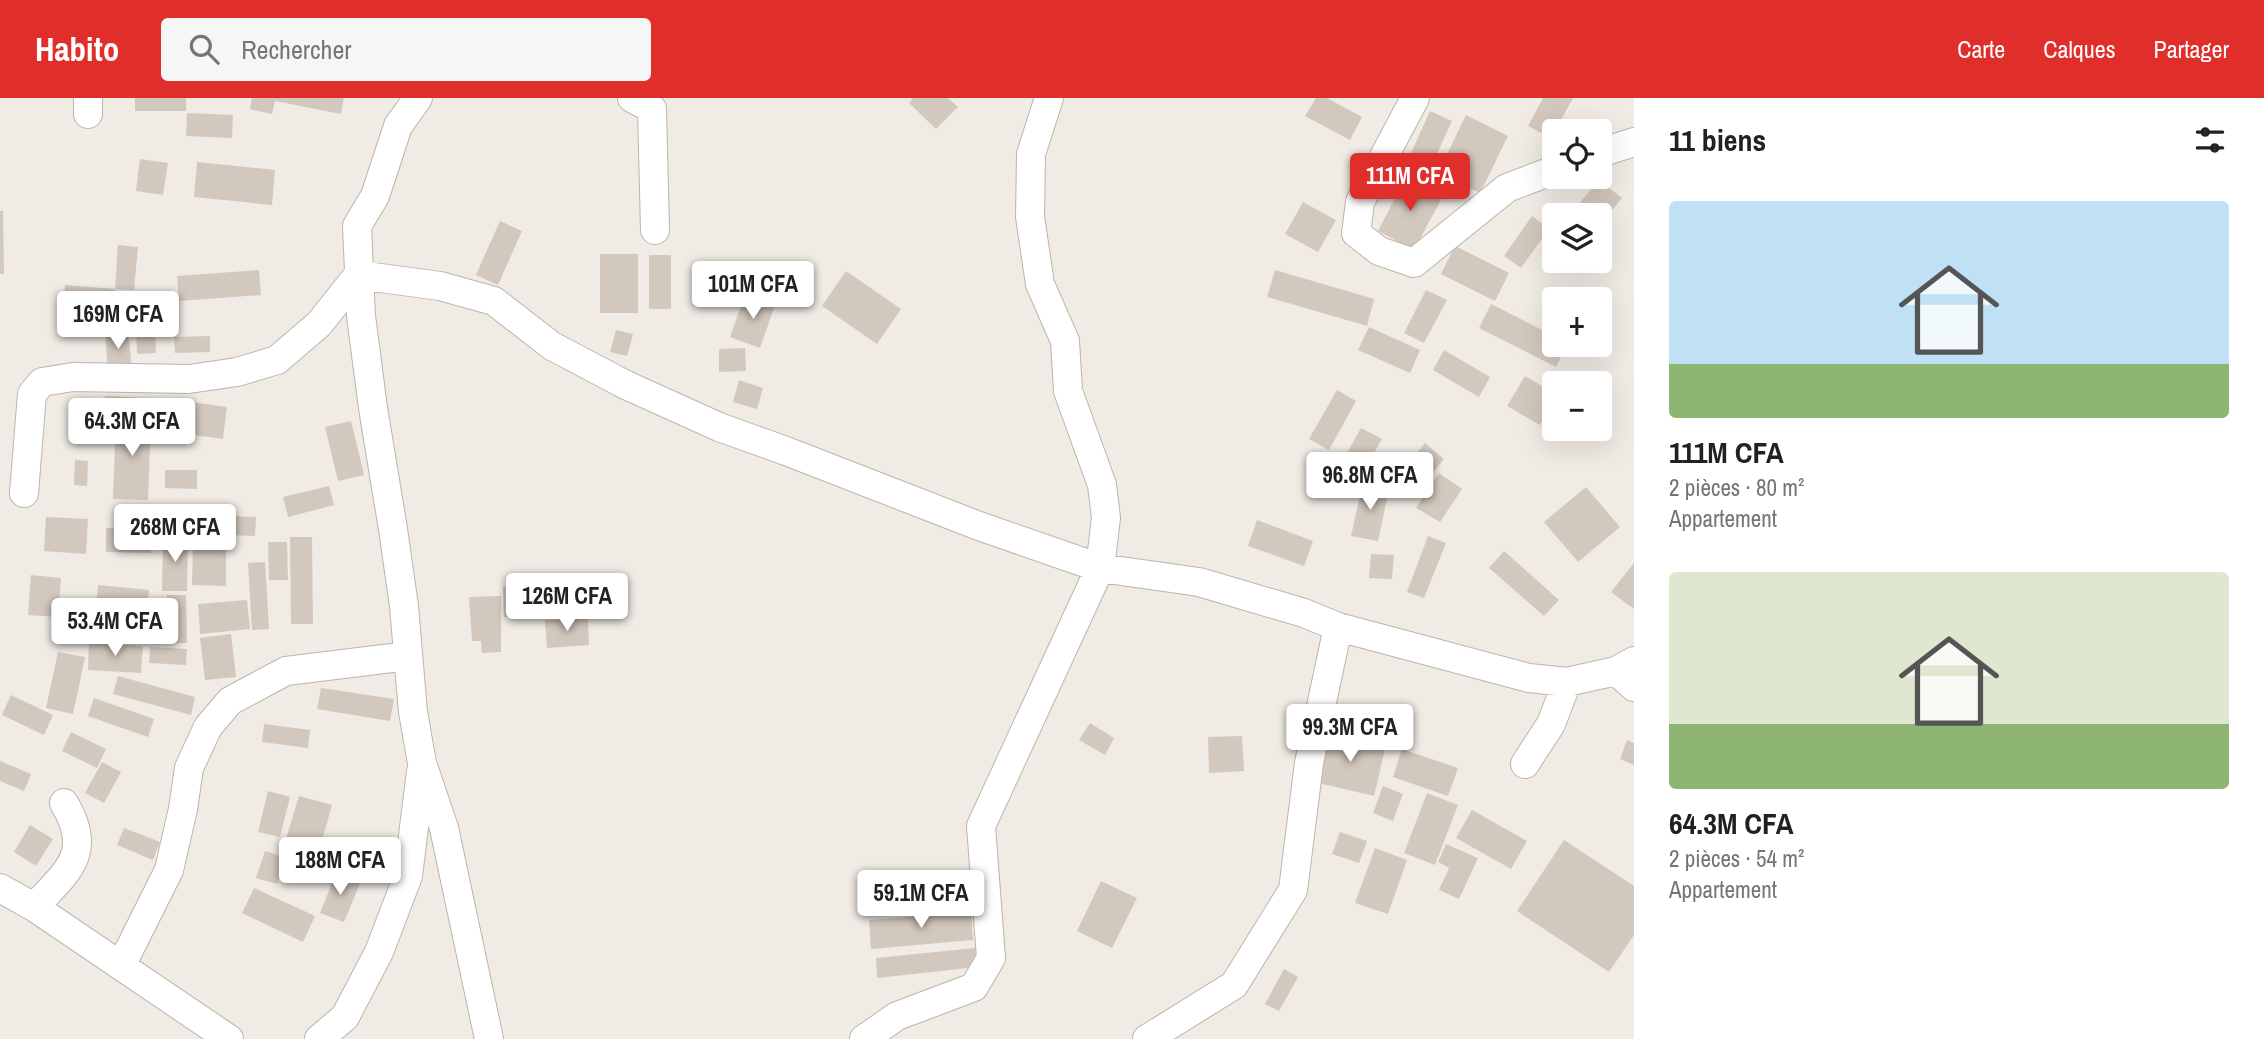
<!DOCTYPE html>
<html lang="fr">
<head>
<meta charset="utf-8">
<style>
  :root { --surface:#fff; --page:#f6f6f6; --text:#202124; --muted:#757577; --accent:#e02f2b }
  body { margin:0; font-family:"Archivo Narrow",sans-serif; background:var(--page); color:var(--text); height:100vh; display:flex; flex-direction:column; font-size:26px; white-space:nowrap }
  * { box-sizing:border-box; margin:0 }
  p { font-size:23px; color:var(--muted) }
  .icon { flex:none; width:38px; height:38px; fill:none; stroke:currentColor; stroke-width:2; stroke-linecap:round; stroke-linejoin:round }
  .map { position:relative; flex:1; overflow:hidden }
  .panel { display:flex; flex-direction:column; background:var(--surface); width:630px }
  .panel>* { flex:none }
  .tools { position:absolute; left:1542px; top:21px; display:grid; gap:14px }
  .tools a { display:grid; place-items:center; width:70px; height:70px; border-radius:7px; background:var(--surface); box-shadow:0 7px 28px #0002; font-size:35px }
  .price { position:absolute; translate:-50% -60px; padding:0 16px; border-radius:7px; background:#fff; color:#222; font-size:23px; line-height:46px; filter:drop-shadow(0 2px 4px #0008) }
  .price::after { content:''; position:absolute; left:50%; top:42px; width:21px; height:16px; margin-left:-10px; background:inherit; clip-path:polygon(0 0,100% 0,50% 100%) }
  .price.current { background:var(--accent); color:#fff }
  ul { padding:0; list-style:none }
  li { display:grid; align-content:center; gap:14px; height:371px; padding:0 35px }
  li span { display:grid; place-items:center; height:217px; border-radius:7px; color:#555 }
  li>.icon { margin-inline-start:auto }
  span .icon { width:126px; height:126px; fill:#fffc; stroke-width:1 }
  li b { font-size:30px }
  h2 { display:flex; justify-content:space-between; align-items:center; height:84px; padding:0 35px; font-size:30px }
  header { display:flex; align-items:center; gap:42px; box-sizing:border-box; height:98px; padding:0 35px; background:var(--accent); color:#fff }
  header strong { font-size:33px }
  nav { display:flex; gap:38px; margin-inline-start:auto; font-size:24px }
  .search { width:490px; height:63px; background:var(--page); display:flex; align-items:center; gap:18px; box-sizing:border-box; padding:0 24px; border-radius:7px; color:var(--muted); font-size:26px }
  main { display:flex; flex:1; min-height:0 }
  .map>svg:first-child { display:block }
  .building { fill:#d3c8be }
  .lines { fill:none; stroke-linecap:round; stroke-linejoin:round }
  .minor-casing { stroke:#bdb4ab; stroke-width:30 }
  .minor { stroke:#fff; stroke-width:28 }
</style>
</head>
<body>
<header>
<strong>Habito</strong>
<div class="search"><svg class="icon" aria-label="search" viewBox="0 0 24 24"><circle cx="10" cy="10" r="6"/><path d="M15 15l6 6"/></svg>Rechercher</div>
<nav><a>Carte</a><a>Calques</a><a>Partager</a></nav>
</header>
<main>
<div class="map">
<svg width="1634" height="941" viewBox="0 0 1634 941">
  <rect width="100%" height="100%" fill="#f0ebe4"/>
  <path class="building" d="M135,0H186V13H135Z
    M252,0H344L341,16L275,3L272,16L250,11Z
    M913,0H948L958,9L936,31L909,5Z
    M1316,0H1327L1362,19L1350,42L1305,18Z
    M1543,0H1573L1551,40L1528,28Z
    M1430,13L1452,23L1432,67L1410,57Z
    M187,15L233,17L232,40L186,38Z
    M1466,17L1508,38L1480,95L1438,75Z
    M140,61L168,65L163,97L136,93Z
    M197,64L275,72L272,107L194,99Z
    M1406,79L1443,98L1414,152L1378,133Z
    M1599,82L1622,100L1600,128V117H1586L1576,109Z
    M1303,104L1336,122L1318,154L1285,136Z
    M0,113H3L4,176H0Z
    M1532,118L1549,131L1521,170L1504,158Z
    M500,123L522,133L498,187L476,177Z
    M118,147L138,149L134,192L115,191Z
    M1455,148L1509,175L1495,203L1441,176Z
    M600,156H638V215H600Z
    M649,157H671V211H649Z
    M259,172L261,197L179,203L177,178Z
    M1275,172L1374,201L1367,228L1267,199Z
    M846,173L901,211L877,246L822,208Z
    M65,187L115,191L111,233L62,229Z
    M1426,192L1447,202L1424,245L1404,235Z
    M745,197L775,207L760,250L730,239Z
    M154,201L156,255L137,256L135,202Z
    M1491,206L1554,238V247H1567L1556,269L1479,230Z
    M1369,229L1420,252L1410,275L1358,252Z
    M128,232L132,271L108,273L105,234Z
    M616,232L633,236L627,258L610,254Z
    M210,238V254L175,255L174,239Z
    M745,250L746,273L719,274V251Z
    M1444,252L1490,279L1479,299L1433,272Z
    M1525,278L1554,295V304L1540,327L1507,308Z
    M739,282L763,290L757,311L733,304Z
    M1337,292L1356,303L1329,352L1309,341Z
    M105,298L149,300L148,314L104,313Z
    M191,304L227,309L223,341L187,336Z
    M116,319L151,320L148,402L113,401Z
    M351,323L364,377L338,383L325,329Z
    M1361,330L1382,341L1357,385L1337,373Z
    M1425,345L1444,361L1430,378L1411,362Z
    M75,362L88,363L87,388L74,387Z
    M165,372H197V391L165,390Z
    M1439,375L1462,391L1440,424L1416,410Z
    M1363,385L1389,391L1378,443L1351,438Z
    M329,388L334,407L288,419L283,399Z
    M1586,389L1620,429L1578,464L1544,424Z
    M196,411V434H161V412Z
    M224,418L256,419L255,438L224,437Z
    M46,419L88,421L86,456L44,453Z
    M1257,422L1313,443L1304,468L1248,448Z
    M106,430H152L151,455L106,454Z
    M1428,438L1446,445L1424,500L1407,494Z
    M163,439L188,440L187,493H162Z
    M290,439H312L313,526H291Z
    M268,444H287L288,482H269Z
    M193,447H226V488L192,487Z
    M1504,453L1559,502L1544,518L1489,470Z
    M1371,456L1394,457L1392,481L1369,480Z
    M265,464L269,531L252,532L248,465Z
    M1634,465V511L1611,494Z
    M31,477L61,480L58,519L28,517Z
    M98,487L149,492L145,529L95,523Z
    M580,488L581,517L504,519L503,489Z
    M167,497H186L187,545H167Z
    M501,498V554L482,555L481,543H472L469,499Z
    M247,502L250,531L200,536L198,506Z
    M588,520L589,547L547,550L545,522Z
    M231,536L236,579L205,582L200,540Z
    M89,545L143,548L141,575L88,572Z
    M150,549L187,551L186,567L149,565Z
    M58,554L85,559L73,616L46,610Z
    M118,578L195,599L191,617L113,596Z
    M321,590L394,601L390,623L317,611Z
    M11,597L53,617L44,637L2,617Z
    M94,600L154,621L148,639L88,618Z
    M1090,625L1114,640L1105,657L1079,642Z
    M264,626L310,632L308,650L262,644Z
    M1327,633L1386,647L1374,698L1314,684Z
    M71,634L106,651L97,670L62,653Z
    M1242,638L1244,673L1209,675L1208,639Z
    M1627,642L1634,645V667L1620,661Z
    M1402,651L1458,670L1448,698L1393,679Z
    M0,663L31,676L24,693L0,683Z
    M102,664L121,674L104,705L85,695Z
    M1383,688L1403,696L1393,723L1373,715Z
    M268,693L290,699L280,739L258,734Z
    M1427,695L1458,707L1435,767L1404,755Z
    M299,698L332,707L319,753L285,744Z
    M1472,712L1527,743L1511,771L1456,740Z
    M30,727L53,741L36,768L14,754Z
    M124,730L160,744L153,762L117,747Z
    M1340,734L1367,743L1359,765L1332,756Z
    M1564,742L1634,788V837L1609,874L1517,813Z
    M1446,746L1478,760L1459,801L1439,792L1449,770L1438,764Z
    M1375,750L1407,762L1388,816L1355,805Z
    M265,753L286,760L277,786L256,780Z
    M337,773L361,783L344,824L320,815Z
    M1101,783L1137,800L1112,850L1077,833Z
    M254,790L315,818L303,844L242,815Z
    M971,814L973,842L871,851L869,822Z
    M975,850L977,869L877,880L876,860Z
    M1284,871L1298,879L1279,913L1265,906Z"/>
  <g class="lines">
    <defs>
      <path id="minor" d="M418,0L398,28L375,98L357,128L361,218L373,310L393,431L404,508L413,614L422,665L444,730L489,941
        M632,0L652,11L655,132
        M1415,0L1360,104L1356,135L1379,153L1414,165L1507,90L1554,72
        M88,16V0
        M1600,55L1634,44
        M24,395L32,296L42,284L73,279L189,281L237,274L277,262L319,226L358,177L440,188L494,203L552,248L626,287L719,329L786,353L979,428L1100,470L1199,484L1304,515L1338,529L1529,580L1567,584L1616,573L1634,563
        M1616,573L1634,589
        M1525,666L1551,626L1567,584
        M0,790L34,809L229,941
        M34,809C68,773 94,755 64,705
        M121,868L169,772L183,711L189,670L208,629L230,603L286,573L408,558
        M319,941L345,919L379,854L408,778L421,673
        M864,941L897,918L974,889L991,860L981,728L1100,470L1106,420L1102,387L1068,293L1065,243L1040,186L1030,119L1031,56L1049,0
        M1147,941L1234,887L1293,792L1309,665L1338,529"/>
    </defs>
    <use href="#minor" class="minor-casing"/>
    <use href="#minor" class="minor"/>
  </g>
</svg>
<div class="tools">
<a><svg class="icon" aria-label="locate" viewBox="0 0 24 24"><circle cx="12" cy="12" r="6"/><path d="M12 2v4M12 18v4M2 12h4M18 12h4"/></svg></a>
<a><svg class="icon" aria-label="layers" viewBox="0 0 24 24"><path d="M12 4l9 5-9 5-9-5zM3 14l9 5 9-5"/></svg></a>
<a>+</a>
<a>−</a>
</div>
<b class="price current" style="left:1410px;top:115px">111M CFA</b>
<b class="price" style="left:753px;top:223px">101M CFA</b>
<b class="price" style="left:118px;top:253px">169M CFA</b>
<b class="price" style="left:132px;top:360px">64.3M CFA</b>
<b class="price" style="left:1370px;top:414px">96.8M CFA</b>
<b class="price" style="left:175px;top:466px">268M CFA</b>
<b class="price" style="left:567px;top:535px">126M CFA</b>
<b class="price" style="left:115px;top:560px">53.4M CFA</b>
<b class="price" style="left:1350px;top:666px">99.3M CFA</b>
<b class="price" style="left:340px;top:799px">188M CFA</b>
<b class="price" style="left:921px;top:832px">59.1M CFA</b>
</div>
<section class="panel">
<h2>11 biens<svg class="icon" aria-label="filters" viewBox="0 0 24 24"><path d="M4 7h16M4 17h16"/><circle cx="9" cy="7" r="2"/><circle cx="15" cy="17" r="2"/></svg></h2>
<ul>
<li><span style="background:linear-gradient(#bfe0f5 75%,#8fb573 0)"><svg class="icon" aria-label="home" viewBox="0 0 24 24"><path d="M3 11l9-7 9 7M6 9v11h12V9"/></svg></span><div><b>111M CFA</b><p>2 pièces · 80 m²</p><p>Appartement</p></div></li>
<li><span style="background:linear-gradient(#dfe7d0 70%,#8fb573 0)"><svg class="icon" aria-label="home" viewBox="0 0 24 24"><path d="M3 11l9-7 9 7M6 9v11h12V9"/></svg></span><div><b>64.3M CFA</b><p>2 pièces · 54 m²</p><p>Appartement</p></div></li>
</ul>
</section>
</main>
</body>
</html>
